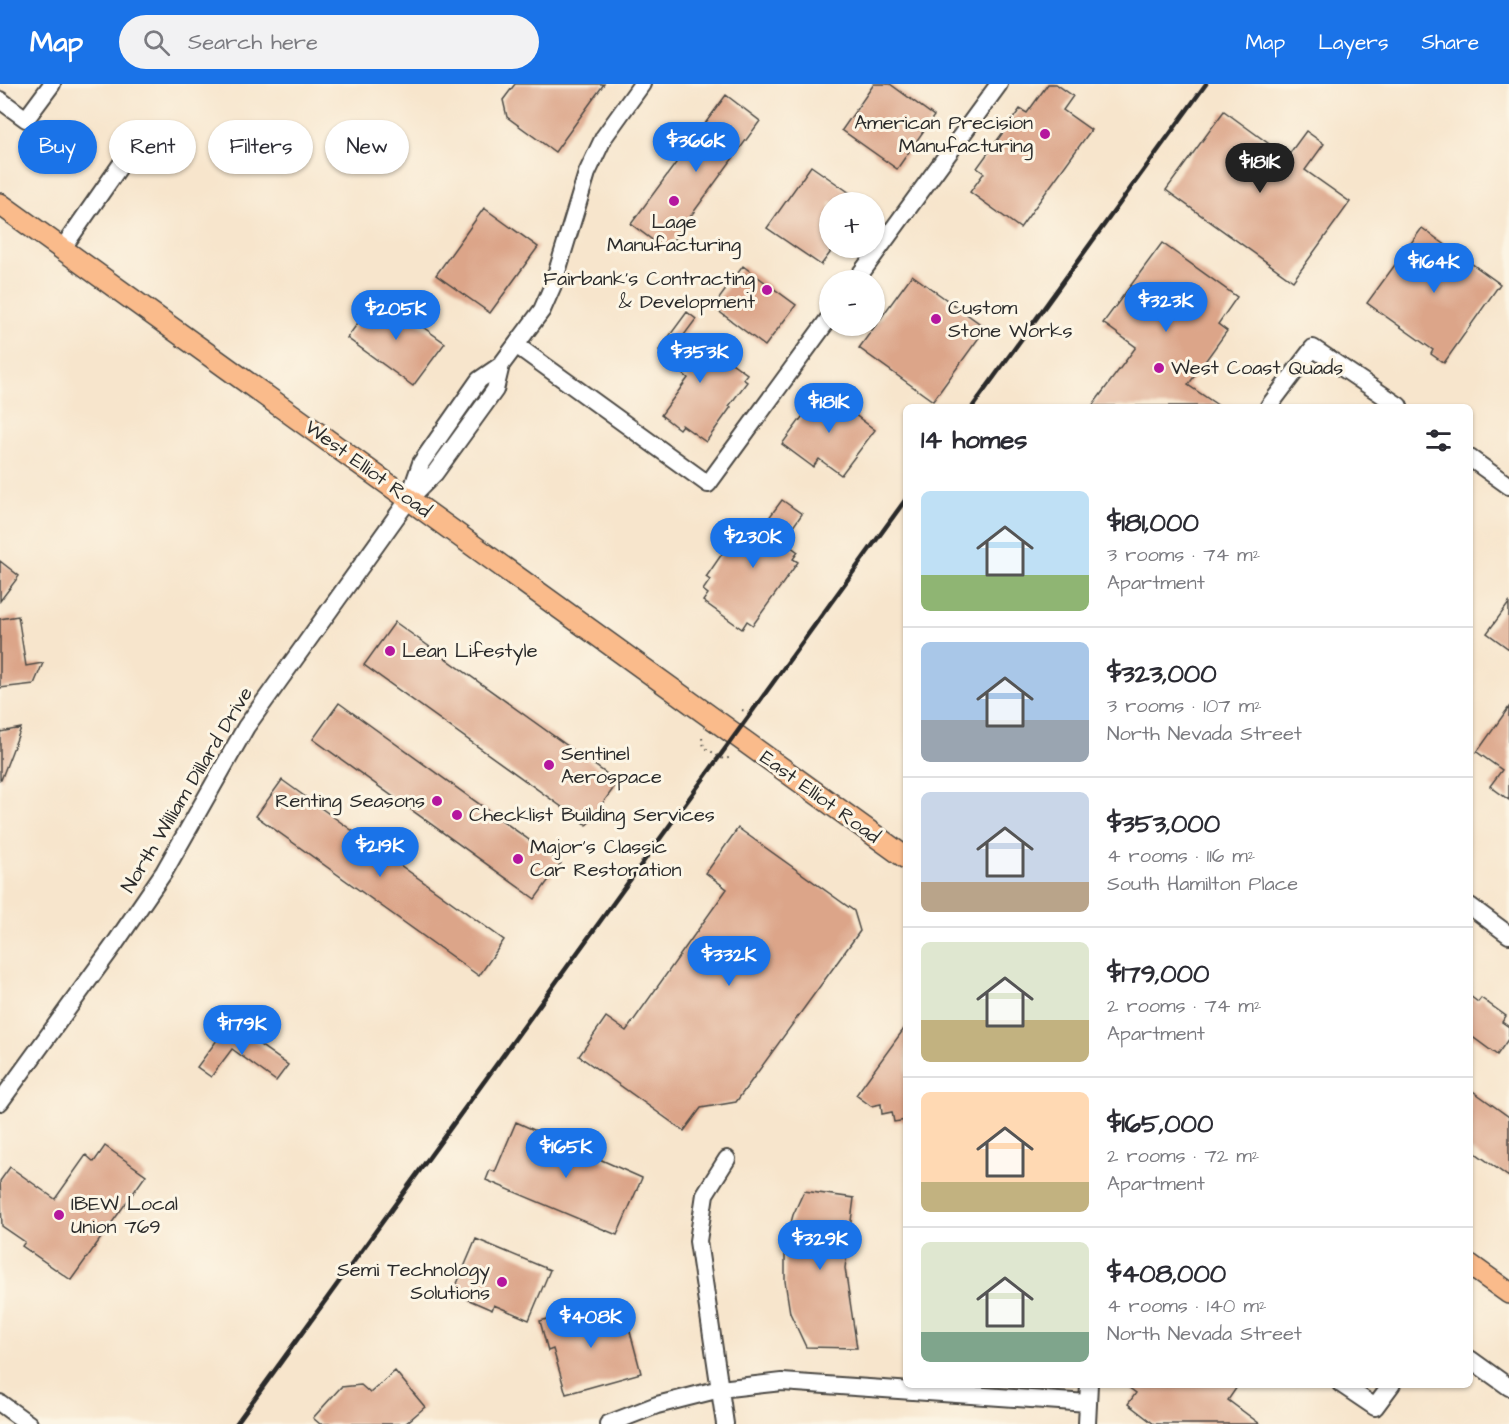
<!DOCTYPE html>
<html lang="en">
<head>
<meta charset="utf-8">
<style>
  :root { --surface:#fff; --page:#f2f2f3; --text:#2b2b33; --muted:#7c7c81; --line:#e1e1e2; --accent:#1a73e8 }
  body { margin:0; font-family:"Architects Daughter",sans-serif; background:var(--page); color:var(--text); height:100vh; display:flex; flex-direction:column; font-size:22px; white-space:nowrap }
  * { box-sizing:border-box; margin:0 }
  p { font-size:20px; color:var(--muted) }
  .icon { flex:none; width:33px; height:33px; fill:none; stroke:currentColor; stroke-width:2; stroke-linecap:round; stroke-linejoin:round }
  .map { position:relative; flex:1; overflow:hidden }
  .sheet { position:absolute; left:903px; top:320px; width:570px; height:984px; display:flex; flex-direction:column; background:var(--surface); border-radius:9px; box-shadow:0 2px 4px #0004 }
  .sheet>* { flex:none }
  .top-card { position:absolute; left:18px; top:36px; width:570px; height:54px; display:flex; gap:12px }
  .controls { position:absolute; left:819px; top:108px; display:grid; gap:12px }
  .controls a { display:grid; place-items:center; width:66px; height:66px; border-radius:50%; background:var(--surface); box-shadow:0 2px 4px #0004; font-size:30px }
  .price { position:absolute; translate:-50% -51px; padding:0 14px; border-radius:21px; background:var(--accent); color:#fff; font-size:20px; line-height:39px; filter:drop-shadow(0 2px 3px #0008) }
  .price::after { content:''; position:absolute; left:50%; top:36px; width:18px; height:14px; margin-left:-9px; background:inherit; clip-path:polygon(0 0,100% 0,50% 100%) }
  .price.selected { background:#222; color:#fff }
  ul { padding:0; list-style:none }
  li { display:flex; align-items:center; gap:18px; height:150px; padding:0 18px }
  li+li { border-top:2px solid var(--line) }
  li span { display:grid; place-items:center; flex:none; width:168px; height:120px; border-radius:9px; color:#555 }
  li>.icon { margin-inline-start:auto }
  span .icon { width:72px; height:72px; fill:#fffc; stroke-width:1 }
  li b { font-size:26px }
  h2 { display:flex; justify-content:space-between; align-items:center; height:72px; padding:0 18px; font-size:26px }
  .tag { padding:0 21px; border-radius:27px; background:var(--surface); box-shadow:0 2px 4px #0004; font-size:21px; line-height:54px }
  .tag.selected { background:var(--accent); color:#fff }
  header { display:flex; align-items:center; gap:36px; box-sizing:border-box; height:84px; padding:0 30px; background:var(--accent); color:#fff }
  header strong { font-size:28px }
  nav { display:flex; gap:33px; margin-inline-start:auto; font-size:21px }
  .search { width:420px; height:54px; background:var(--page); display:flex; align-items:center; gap:15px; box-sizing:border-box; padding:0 21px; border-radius:33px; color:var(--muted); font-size:22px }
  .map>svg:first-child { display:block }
  .building { fill:#dca589 }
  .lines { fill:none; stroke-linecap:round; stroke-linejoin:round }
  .minor-casing { stroke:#4a4743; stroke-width:20 }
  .major-casing { stroke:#4a4743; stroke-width:24 }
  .path { stroke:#4a4743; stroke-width:2; stroke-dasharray:1.5 4.5; stroke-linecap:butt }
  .minor { stroke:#fff; stroke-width:16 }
  .major { stroke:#fabb8b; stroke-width:21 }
  .rail { stroke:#2b2b2b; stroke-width:4.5 }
  .poi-dot { fill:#b5179e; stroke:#fcf5e5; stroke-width:2 }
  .labels { text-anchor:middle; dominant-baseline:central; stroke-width:6; stroke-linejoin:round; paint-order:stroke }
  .poi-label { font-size:20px; fill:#2b2b2b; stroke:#fcf5e5; text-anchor:start }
  .street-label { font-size:20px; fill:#2b2b2b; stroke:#fcf5e5 }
</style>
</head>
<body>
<header>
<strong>Map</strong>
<div class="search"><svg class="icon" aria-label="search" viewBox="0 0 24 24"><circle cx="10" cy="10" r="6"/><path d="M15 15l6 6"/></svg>Search here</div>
<nav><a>Map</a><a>Layers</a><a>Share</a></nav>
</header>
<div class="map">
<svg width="1509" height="1340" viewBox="0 0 1509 1340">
  <rect width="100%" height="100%" fill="#fcf5e5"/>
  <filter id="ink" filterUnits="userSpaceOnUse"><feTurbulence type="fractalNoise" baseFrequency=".0167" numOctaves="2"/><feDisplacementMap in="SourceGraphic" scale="12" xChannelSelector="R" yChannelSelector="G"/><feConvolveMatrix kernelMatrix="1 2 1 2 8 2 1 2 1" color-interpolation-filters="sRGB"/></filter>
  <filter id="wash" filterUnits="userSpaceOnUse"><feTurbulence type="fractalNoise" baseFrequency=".008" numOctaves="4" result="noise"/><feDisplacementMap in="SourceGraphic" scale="24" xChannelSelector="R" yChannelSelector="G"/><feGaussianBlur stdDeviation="1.35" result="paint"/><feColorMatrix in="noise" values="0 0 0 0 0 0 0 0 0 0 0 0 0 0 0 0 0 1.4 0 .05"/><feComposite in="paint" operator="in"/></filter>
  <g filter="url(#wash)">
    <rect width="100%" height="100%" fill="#f7e5cc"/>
    <g id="blocks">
      <path class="building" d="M515,0H604L555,68L507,33L503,16Z
        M874,0H890L934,32L897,85L842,46Z
        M1048,0H1056L1073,12L1063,26L1091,46L1020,144L970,108L984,89L977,84L1020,25L1027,29Z
        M726,11L760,37L666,166L631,140Z
        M1224,27L1287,73L1306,47L1324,60L1305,86L1350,118L1293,197L1166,106Z
        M811,82L863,118H830V169L821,181L767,144Z
        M484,124L538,163L490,229L436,191Z
        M1422,144L1500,200L1444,279L1431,270L1433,266L1367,219Z
        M1162,159L1237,213L1218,240L1227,247L1188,301L1219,322H1092L1136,263L1103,239Z
        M743,182L796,221L765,262L713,223Z
        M912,191L986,244L933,317L859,264Z
        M378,211L445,259L413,302L347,254Z
        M687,228L696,235L684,251L719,276L722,272L747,290L743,295L747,298L729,322L731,323L706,358L682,341L679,345L661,331L688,294L681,288L682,282L659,266Z
        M822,306L875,346L841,391L819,375L813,383L782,360Z
        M782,416L802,430L783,457L798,468L793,475L798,478L753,541L747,537L742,545L703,517L708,510L703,506L710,496L706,493L735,451L741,455L749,444L752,446L758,439L763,442Z
        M0,477L19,492L0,517Z
        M1509,519V565L1487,549Z
        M18,532L26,582L43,579L34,600L0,604V535Z
        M395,538L618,698L587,741L364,581Z
        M339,619L561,779L535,815L313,655Z
        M1509,623V716L1490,702L1502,686L1477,668Z
        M21,644L1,696H0V648Z
        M282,696L504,856L479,892L256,732Z
        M738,744L854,827L860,847L736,1018L701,1024L684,1047L579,972L606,933L626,947L727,805L706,789Z
        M1470,912L1478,918L1481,914L1506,932L1502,938L1509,943V954L1497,971L1470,951Z
        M906,942V1036L894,1038L892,1028L882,1030L881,1020L871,1022L856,1011Z
        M223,948L227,951L229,948L242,957L246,951L288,981L276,997L232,965L211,993L197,983Z
        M1470,1005L1509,1033V1093L1470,1065Z
        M516,1038L642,1094L617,1151L486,1096L490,1086L495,1088Z
        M105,1062L146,1091L71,1196L22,1162L25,1158L2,1142L0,1097L10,1083L55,1115L86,1071L94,1078Z
        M804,1107L854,1114L845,1184L857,1264L806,1263L790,1229L785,1197V1161L793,1131Z
        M476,1155L550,1186L529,1236L494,1221L492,1226L453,1209Z
        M583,1225L586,1235L624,1225L641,1289L566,1310L553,1265L548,1267L540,1237Z
        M395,1287L425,1323L405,1340H320L313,1334L341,1303L361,1301L370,1309Z
        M1124,1300H1239L1228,1316L1260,1340H1154L1128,1320L1136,1309Z"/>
    </g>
  </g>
  <g filter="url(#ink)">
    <use href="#blocks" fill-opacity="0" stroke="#4a4743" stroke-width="1.5"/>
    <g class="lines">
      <defs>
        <path id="minor" d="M0,16L26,35L52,0
          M62,165L122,79
          M856,196L999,0
          M516,261L708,400L830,233
          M1269,322L1313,264L1399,322
          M1470,374L1509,402
          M410,411L421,379L479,296L501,281L542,226L553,201L587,89L604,53L642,0
          M1470,822L1509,851
          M0,1018L114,861L164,788L246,643L409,415L435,389L495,306L501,281
          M1470,1275L1509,1303
          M1341,1300L1375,1323L1392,1300
          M0,1319L29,1340
          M608,1340L657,1321L720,1305L782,1298L1088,1319
          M725,1340L698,1157L705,1110L727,1075
          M1087,1340L1089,1300"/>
        <path id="major" d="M0,120L906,774
          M1470,1181L1509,1209"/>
      </defs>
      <use href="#minor" class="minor-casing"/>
      <use href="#major" class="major-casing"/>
      <path class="path" d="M742,626L748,628
        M702,654L704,663L723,675L729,674"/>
      <use href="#minor" class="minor"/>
      <use href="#major" class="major"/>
      <path class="rail" d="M973,322L1206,0
        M236,1340L906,415"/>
    </g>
  </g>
  <g class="poi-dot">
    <circle cx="1045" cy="50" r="6"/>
    <circle cx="674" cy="117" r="6"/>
    <circle cx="767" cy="206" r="6"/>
    <circle cx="936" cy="235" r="6"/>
    <circle cx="1159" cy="284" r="6"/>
    <circle cx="390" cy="567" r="6"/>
    <circle cx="549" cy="681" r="6"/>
    <circle cx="437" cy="717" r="6"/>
    <circle cx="457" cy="731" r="6"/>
    <circle cx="518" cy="775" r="6"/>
    <circle cx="59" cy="1131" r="6"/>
    <circle cx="502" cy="1198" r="6"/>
  </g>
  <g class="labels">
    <g class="poi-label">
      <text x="1033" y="39" text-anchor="end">American Precision<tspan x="1033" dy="23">Manufacturing</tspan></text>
      <text x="674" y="138" text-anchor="middle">Lage<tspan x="674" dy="23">Manufacturing</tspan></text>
      <text x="755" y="195" text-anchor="end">Fairbank's Contracting<tspan x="755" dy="23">&amp; Development</tspan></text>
      <text x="948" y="224">Custom<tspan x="948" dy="23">Stone Works</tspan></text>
      <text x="1171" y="284">West Coast Quads</text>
      <text x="402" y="567">Lean Lifestyle</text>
      <text x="561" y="670">Sentinel<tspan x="561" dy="23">Aerospace</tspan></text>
      <text x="425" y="717" text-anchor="end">Renting Seasons</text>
      <text x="469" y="731">Checklist Building Services</text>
      <text x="530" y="763">Major's Classic<tspan x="530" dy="23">Car Restoration</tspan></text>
      <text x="71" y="1120">IBEW Local<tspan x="71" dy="23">Union 769</tspan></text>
      <text x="490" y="1186" text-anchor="end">Semi Technology<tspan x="490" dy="23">Solutions</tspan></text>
    </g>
    <g class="street-label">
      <text transform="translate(368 385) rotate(36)">West Elliot Road</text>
      <text transform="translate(187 706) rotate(-59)">North William Dillard Drive</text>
      <text transform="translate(820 713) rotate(36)">East Elliot Road</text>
    </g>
  </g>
</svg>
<div class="controls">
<a>+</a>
<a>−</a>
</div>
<b class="price" style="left:696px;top:89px">$366K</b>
<b class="price selected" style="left:1260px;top:110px">$181K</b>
<b class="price" style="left:1434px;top:210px">$164K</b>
<b class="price" style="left:1166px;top:249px">$323K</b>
<b class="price" style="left:396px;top:257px">$205K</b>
<b class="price" style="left:700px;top:300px">$353K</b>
<b class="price" style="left:829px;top:350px">$181K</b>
<b class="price" style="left:753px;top:485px">$230K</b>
<b class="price" style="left:380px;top:794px">$219K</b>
<b class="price" style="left:729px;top:903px">$332K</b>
<b class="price" style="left:242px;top:972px">$179K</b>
<b class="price" style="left:566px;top:1095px">$165K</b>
<b class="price" style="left:820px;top:1187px">$329K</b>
<b class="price" style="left:591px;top:1265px">$408K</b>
<div class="top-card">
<a class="tag selected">Buy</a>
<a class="tag">Rent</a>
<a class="tag">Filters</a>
<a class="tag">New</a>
</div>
<section class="sheet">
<h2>14 homes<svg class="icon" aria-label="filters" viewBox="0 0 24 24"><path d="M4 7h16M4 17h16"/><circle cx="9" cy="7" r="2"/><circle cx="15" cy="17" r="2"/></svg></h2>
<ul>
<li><span style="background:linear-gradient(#bfe0f5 70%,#8fb573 0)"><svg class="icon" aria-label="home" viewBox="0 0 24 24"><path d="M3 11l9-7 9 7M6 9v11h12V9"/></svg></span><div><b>$181,000</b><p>3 rooms · 74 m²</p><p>Apartment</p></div></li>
<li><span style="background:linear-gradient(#a9c7e8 65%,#9aa5b1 0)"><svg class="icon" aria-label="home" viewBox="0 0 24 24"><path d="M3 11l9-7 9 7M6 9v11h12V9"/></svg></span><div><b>$323,000</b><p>3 rooms · 107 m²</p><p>North Nevada Street</p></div></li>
<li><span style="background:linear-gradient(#c9d6e8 75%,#b9a48a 0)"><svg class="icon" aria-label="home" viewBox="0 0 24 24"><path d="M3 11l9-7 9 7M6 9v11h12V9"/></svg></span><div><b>$353,000</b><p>4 rooms · 116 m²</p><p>South Hamilton Place</p></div></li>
<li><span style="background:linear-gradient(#dfe7d0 65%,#c2b280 0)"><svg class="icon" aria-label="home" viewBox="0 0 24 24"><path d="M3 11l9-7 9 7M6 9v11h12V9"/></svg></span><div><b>$179,000</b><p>2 rooms · 74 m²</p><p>Apartment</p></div></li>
<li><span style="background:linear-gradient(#ffd9b3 75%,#c2b280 0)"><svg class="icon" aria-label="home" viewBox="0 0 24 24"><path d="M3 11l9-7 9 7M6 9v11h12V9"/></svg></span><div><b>$165,000</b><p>2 rooms · 72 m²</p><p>Apartment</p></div></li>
<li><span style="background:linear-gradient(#dfe7d0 75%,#7fa58c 0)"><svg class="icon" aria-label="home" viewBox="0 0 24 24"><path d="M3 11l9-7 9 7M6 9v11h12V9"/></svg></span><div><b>$408,000</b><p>4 rooms · 140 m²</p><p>North Nevada Street</p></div></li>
</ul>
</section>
</div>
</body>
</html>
